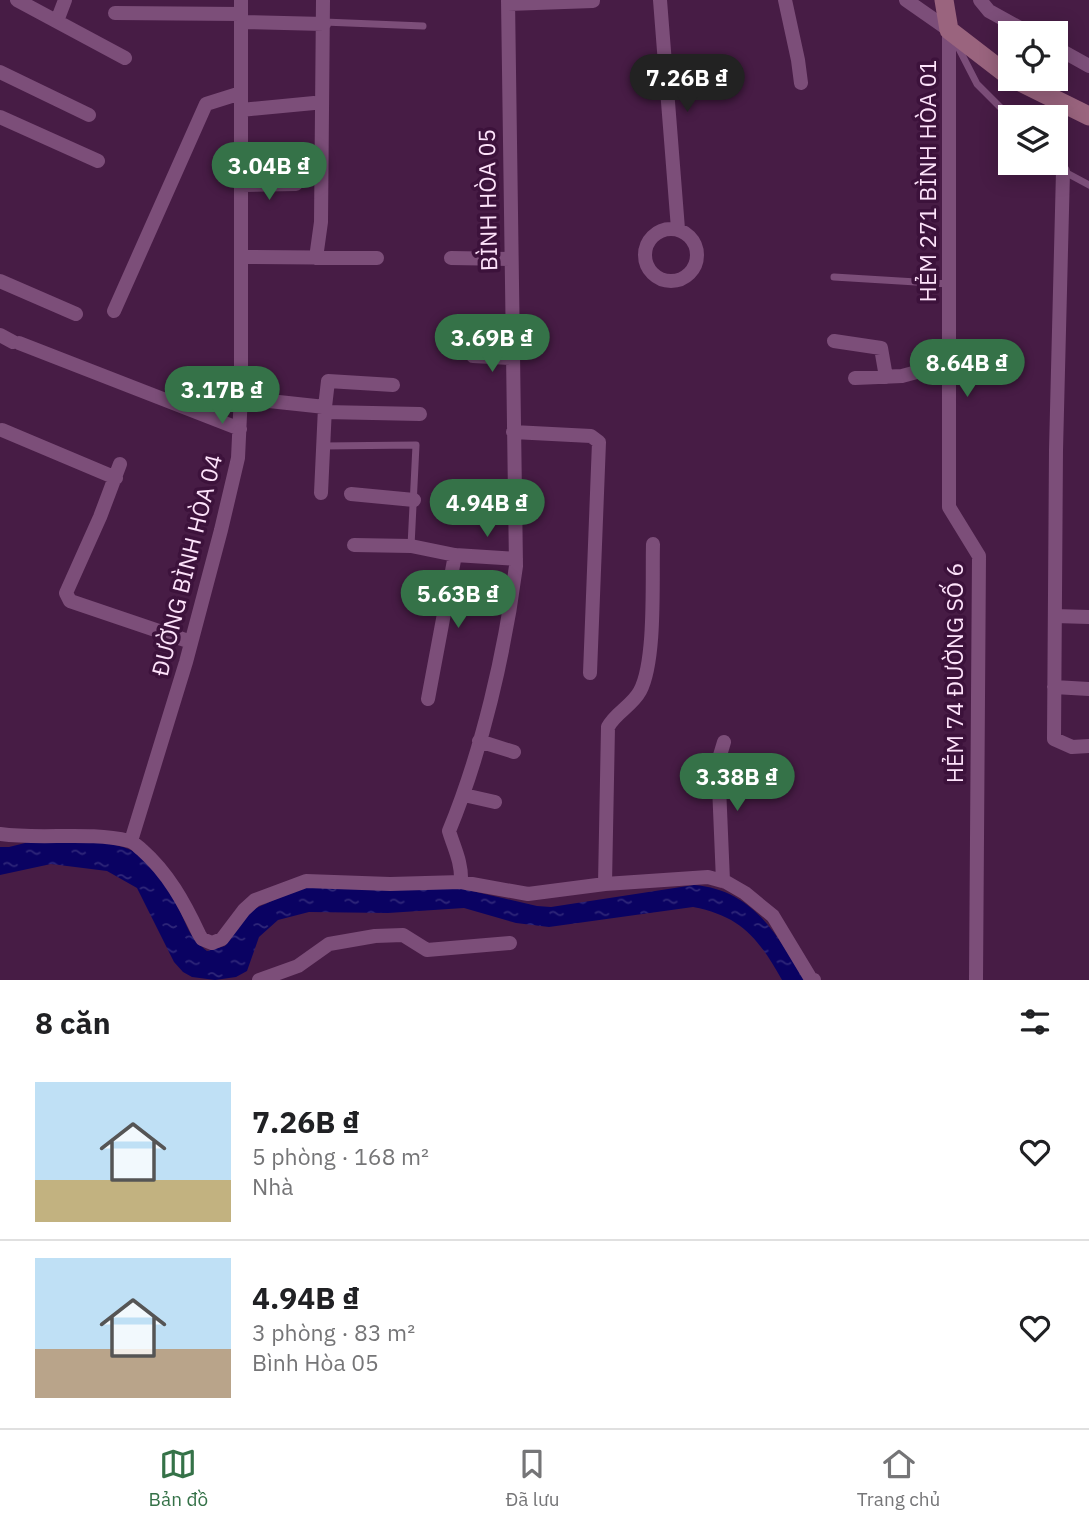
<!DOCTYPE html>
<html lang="vi">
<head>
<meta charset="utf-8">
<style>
  :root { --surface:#fff; --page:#f2f2f2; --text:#202124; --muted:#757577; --line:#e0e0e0; --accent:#357248 }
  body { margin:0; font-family:"IBM Plex Sans",sans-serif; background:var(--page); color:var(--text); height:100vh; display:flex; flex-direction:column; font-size:26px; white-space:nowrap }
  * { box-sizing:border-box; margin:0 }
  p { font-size:23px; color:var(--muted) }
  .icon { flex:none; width:38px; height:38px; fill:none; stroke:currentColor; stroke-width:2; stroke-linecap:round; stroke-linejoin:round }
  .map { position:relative; height:980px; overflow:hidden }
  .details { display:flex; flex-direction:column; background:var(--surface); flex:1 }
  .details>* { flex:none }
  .buttons { position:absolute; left:998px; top:21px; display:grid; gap:14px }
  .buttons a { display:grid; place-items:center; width:70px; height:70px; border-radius:0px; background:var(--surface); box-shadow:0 4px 18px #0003; font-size:35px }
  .price { position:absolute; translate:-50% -60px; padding:0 16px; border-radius:24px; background:var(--accent); color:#fff; font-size:23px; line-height:46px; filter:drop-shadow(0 2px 4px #0008) }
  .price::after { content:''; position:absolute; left:50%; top:42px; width:21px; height:16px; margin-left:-10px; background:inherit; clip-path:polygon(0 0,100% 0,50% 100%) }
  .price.on { background:#222; color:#fff }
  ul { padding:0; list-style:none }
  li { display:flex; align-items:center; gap:21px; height:175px; padding:0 35px }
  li+li { border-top:2px solid var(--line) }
  li span { display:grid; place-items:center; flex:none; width:196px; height:140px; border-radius:0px; color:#555 }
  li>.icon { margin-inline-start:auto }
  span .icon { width:84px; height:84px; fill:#fffc; stroke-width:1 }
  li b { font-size:30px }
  h2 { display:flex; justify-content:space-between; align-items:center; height:84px; padding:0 35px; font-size:30px }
  .menu { display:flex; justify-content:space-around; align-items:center; height:98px; border-top:2px solid var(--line); background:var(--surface); font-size:19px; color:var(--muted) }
  .menu a { display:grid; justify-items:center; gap:4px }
  .menu .on { color:var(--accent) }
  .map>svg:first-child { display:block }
  .water { fill:url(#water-ripples) }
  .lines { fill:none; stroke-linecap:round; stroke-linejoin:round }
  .lane { stroke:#7c4e79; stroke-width:7 }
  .street { stroke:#7c4e79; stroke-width:14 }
  .secondary { stroke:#9a647e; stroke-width:19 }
  .labels { text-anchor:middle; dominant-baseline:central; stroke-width:7; stroke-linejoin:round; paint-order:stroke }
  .street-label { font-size:23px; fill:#fde2fa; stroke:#3c123b }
</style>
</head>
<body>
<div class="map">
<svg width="1089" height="980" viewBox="0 0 1089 980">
  <defs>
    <pattern id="water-ripples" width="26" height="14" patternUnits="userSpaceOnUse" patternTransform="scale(1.75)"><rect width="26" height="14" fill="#0a0262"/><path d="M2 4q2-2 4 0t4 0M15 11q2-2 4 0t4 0" fill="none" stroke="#2f2779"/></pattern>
  </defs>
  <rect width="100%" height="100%" fill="#471c45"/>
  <path class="water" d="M33,841C63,841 109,838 135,852C151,861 169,890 178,907C188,927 188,936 207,951L225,946L252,910L307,885L463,889L537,906L551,907L694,885C753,890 777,934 804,980H782C759,939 741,916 693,907L549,927L516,923L464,908L388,913L309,912L278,920L259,937L247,971L236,977L215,980L192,977L183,972L174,962L137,888L107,871L51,864L0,875V847H9Z"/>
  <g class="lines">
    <path class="lane" d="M324,22L423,26
      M956,43L977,84L1010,117
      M1055,163L1063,171L1089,185
      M834,277L949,284
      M323,446L416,445L411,546"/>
    <path class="street" d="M17,0L125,58
      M508,0L516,566C505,652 482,751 449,831C454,848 462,862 461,882L528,894L605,884L708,877L726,882L745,893L773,916L811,979L814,980
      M660,0L678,229
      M785,0L798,60L801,83
      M906,0L949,30V507L979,556L976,980
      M980,0L989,11L1029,33
      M508,4L593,1
      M115,13L241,14
      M57,21L65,0
      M241,22L324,24
      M1055,47L1089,66
      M0,72L89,115
      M241,110L314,103
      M0,117L98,161
      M1063,171L1056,450L1054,739L1072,747L1089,746
      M242,185L296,184
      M645 255a26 26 0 1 1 52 0a26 26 0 1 1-52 0Z
      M241,257L377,258
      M316,258L321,222L323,0
      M451,258L511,259
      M0,281L76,314
      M114,311L206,104L241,93
      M0,335L13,342
      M834,341L881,348L886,377
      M19,343L240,429
      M473,356L512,358
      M855,378L902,376L950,363
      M241,398L325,407L321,493
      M325,407L328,381L393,385
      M325,412L420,414
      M2,430L116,478
      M513,432L591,436L599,442L590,673
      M120,464L100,517L66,593L70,601L191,642
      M351,494L414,500
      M354,545L411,546L455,555L516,559
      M1055,616L1089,617
      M1054,687L1089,689
      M428,699L455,555
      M479,741L514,752
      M464,795L495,802
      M0,834C42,840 88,831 129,841C134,842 138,847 142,850C168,873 184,902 199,934L202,939L212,943L222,939L244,910L255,900L306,881L390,884L461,882
      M131,841L186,662L221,530L238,458L241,394V0
      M723,881L718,762L724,742
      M605,884L608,727C615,713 632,706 640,691C656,661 652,581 653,544
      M259,980L298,966L329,944L375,936L403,935L427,950L510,943"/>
    <path class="secondary" d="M944,0L949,30L1010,77
      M1014,79L1089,116"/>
  </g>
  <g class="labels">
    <g class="street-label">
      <text transform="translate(927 181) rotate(-90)">HẺM 271 BÌNH HÒA 01</text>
      <text transform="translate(487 200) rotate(-91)">BÌNH HÒA 05</text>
      <text transform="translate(186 565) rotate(-76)">ĐƯỜNG BÌNH HÒA 04</text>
      <text transform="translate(954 673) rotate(-90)">HẺM 74 ĐƯỜNG SỐ 6</text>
    </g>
  </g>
</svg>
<div class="buttons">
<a><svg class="icon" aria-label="locate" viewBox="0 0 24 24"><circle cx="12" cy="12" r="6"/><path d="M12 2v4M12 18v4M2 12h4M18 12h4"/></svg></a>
<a><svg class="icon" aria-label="layers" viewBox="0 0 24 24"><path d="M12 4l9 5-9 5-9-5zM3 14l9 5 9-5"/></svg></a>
</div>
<b class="price on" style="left:687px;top:114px">7.26B ₫</b>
<b class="price" style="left:269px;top:202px">3.04B ₫</b>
<b class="price" style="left:492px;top:374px">3.69B ₫</b>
<b class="price" style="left:967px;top:399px">8.64B ₫</b>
<b class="price" style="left:222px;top:426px">3.17B ₫</b>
<b class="price" style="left:487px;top:539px">4.94B ₫</b>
<b class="price" style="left:458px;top:630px">5.63B ₫</b>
<b class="price" style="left:737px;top:813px">3.38B ₫</b>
</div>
<section class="details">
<h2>8 căn<svg class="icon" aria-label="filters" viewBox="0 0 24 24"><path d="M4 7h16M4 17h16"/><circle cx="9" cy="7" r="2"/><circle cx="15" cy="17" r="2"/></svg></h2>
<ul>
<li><span style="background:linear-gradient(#bfe0f5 70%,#c2b280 0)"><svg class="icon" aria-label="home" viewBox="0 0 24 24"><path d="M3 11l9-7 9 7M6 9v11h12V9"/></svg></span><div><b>7.26B ₫</b><p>5 phòng · 168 m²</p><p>Nhà</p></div><svg class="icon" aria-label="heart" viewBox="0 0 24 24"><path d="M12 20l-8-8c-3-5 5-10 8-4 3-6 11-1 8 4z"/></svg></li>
<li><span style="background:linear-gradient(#bfe0f5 65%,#b9a48a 0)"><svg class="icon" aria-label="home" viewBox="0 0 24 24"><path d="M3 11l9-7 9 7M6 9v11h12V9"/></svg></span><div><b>4.94B ₫</b><p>3 phòng · 83 m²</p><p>Bình Hòa 05</p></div><svg class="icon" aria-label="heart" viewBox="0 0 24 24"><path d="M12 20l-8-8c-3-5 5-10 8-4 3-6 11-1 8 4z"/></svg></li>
</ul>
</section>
<nav class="menu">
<a class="on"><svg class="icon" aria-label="map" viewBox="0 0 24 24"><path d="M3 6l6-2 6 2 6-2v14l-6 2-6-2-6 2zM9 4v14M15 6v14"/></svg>Bản đồ</a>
<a><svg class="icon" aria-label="saved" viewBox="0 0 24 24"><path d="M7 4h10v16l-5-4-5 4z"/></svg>Đã lưu</a>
<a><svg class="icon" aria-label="home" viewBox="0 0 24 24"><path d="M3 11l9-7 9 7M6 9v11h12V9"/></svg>Trang chủ</a>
</nav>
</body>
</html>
